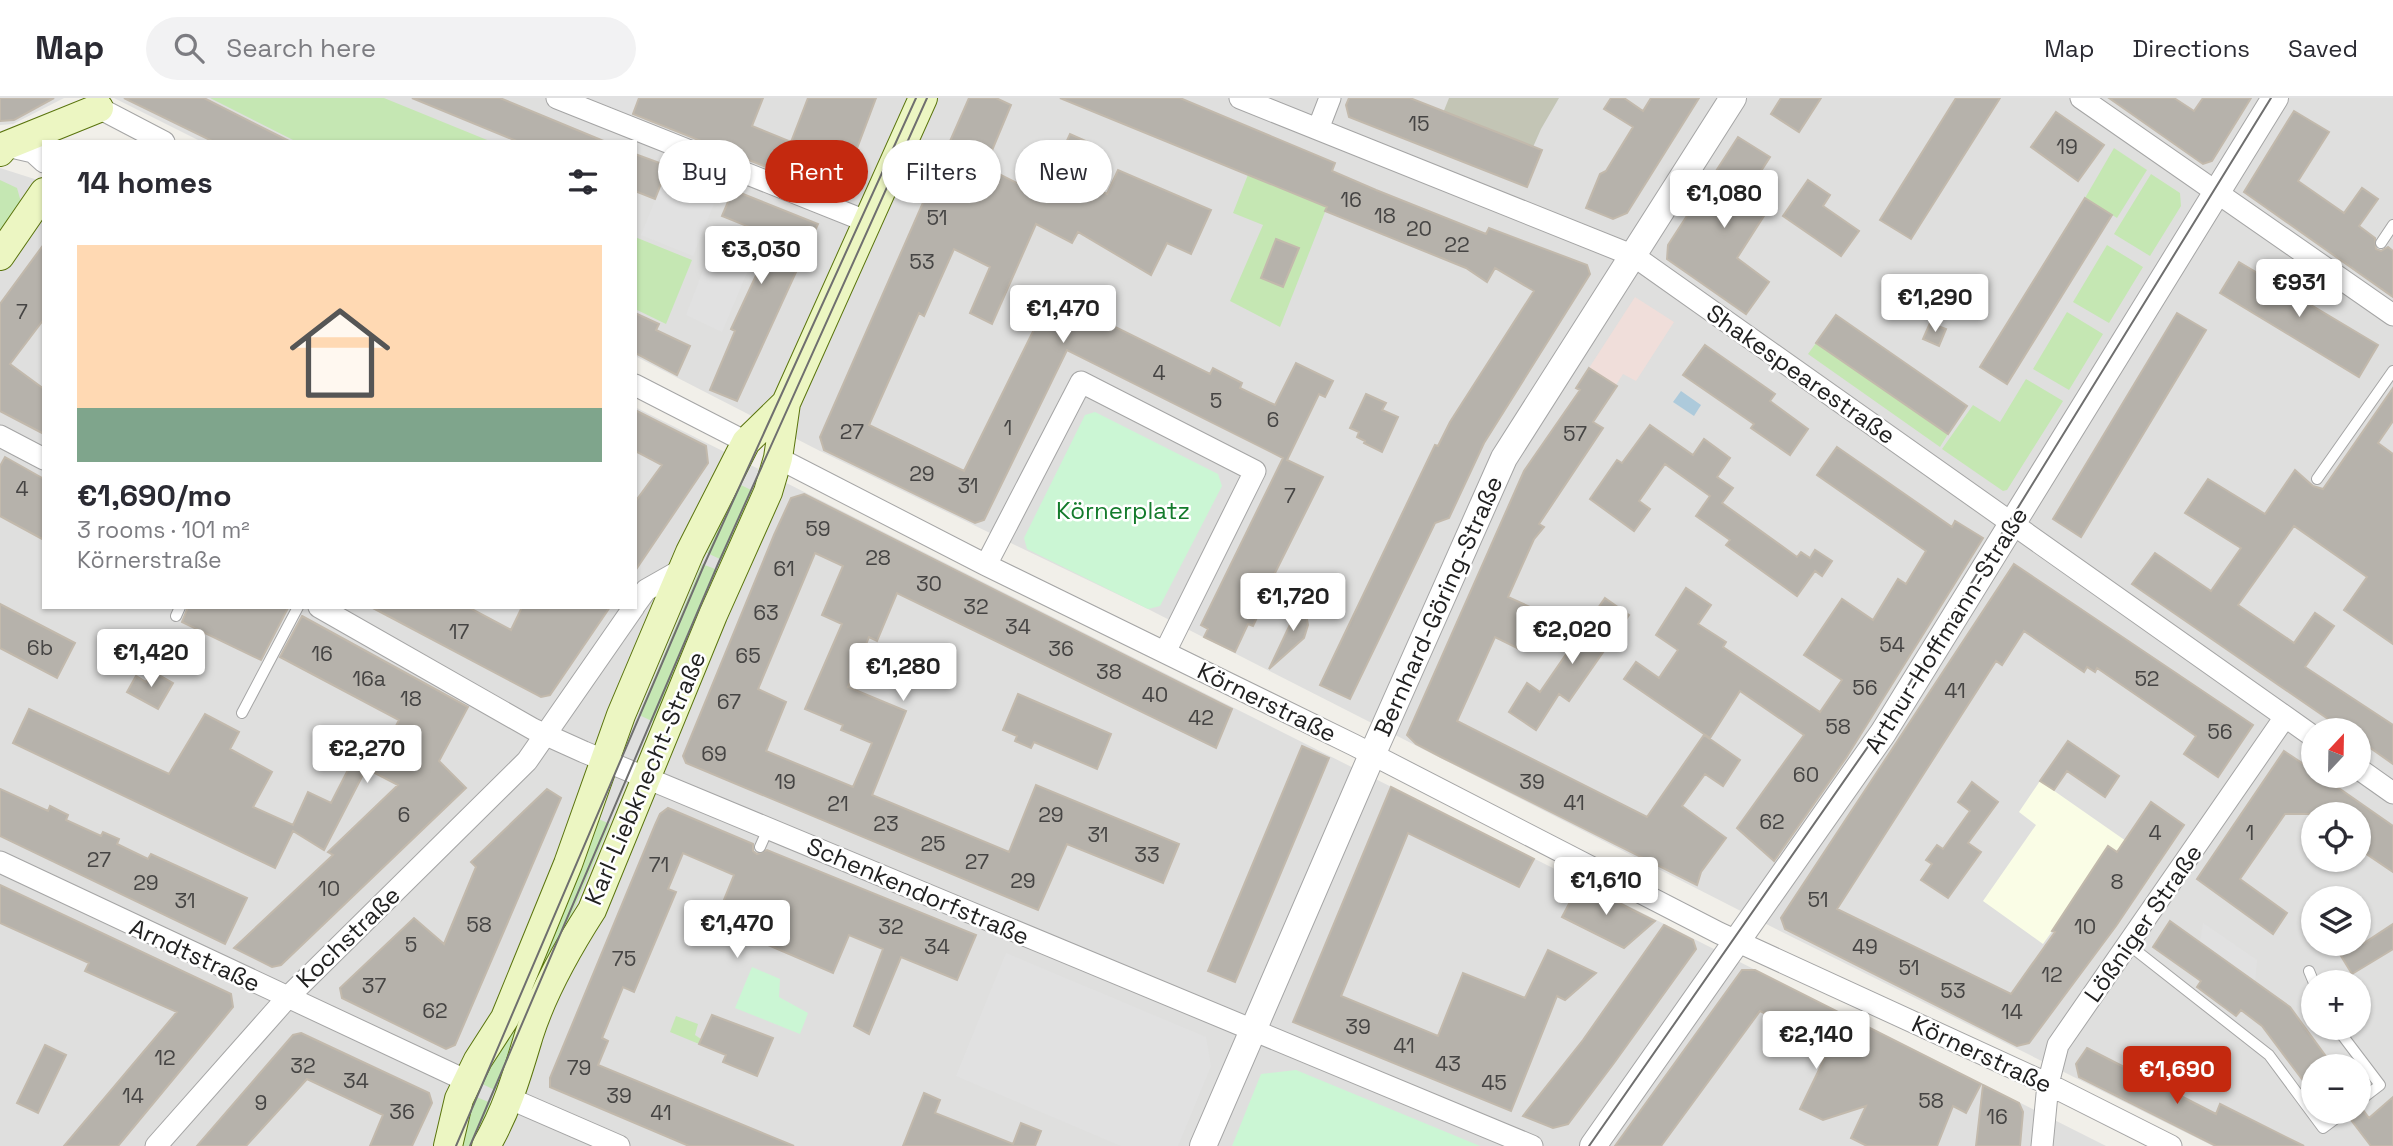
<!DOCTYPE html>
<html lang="en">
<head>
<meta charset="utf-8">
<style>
  :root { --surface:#fff; --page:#f2f2f3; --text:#2b2b33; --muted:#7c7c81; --line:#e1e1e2; --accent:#c4290f }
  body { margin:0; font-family:"Space Grotesk",sans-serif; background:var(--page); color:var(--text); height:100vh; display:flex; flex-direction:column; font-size:26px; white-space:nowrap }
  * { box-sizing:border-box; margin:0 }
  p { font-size:23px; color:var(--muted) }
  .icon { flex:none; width:38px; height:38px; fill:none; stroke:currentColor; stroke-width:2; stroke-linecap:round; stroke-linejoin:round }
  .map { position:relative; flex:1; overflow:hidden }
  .drawer { position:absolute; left:42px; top:42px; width:595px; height:469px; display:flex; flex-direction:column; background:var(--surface); border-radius:0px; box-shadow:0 2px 5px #0004 }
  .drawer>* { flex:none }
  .hud { position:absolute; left:658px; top:42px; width:665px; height:63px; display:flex; gap:14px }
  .needle { width:46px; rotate:22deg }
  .fabs { position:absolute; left:2301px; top:620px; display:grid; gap:14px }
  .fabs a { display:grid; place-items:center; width:70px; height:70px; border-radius:50%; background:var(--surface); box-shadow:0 2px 5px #0004; font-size:35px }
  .price { position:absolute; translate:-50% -60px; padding:0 16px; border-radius:7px; background:#fff; color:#222; font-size:23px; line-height:46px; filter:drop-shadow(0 2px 4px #0008) }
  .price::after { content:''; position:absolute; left:50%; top:42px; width:21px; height:16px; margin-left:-10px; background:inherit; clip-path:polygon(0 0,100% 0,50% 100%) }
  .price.on { background:var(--accent); color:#fff }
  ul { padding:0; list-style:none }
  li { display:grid; align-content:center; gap:14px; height:371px; padding:0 35px }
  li+li { border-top:2px solid var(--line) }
  li span { display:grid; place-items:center; height:217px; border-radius:0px; color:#555 }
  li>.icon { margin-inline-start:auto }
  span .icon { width:126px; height:126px; fill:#fffc; stroke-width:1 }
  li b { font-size:30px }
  h2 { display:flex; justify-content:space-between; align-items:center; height:84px; padding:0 35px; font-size:30px }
  .tag { padding:0 24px; border-radius:32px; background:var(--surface); box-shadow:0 2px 5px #0004; font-size:24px; line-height:63px }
  .tag.on { background:var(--accent); color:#fff }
  header { display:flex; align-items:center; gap:42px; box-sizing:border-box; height:98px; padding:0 35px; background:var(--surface); border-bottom:2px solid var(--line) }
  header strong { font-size:33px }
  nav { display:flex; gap:38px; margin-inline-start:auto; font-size:24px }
  .search { width:490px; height:63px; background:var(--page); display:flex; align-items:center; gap:18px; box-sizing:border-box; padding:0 24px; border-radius:38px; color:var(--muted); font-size:26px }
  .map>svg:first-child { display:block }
  .residential { fill:#dfdfde; fill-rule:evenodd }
  .commercial { fill:#f0deda }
  .education { fill:#fafde6 }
  .construction { fill:#c3c5b5 }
  .grass { fill:#c5e7b3 }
  .park { fill:#cbf6d4 }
  .parking { fill:#e1e1e1 }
  .water { fill:#adcadb }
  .building { fill:#b6b2ab; stroke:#c2b9ac; stroke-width:2; fill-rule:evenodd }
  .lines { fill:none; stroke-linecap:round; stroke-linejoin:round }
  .service-casing { stroke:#a5a5a5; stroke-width:12 }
  .minor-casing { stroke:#a5a5a5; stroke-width:23 }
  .tertiary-casing { stroke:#a5a5a5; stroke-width:28 }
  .secondary-casing { stroke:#5a740d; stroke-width:30 }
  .service { stroke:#fff; stroke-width:10 }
  .minor { stroke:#fff; stroke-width:21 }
  .tertiary { stroke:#fff; stroke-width:26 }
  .secondary { stroke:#ecf6c2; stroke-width:28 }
  .tram { stroke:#6f6f6f; stroke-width:2 }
  .labels { text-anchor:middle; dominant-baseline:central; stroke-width:5; stroke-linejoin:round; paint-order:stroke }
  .number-label { font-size:21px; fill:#464544 }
  .street-label { font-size:24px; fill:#212121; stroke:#fff }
  .park-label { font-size:24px; fill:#147b2c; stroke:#fff }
</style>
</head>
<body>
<header>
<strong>Map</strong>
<div class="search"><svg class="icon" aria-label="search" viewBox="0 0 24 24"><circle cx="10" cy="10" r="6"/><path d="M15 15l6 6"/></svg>Search here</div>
<nav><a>Map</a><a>Directions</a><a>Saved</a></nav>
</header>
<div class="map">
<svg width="2393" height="1048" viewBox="0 0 2393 1048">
  <rect width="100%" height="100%" fill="#f1efe9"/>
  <path class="residential" d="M0,0H64L13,26L0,27Z
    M114,0H2393V1048H2213L1780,833L1148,511L820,353L635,258V44H202ZM2314,632H2359V677H2314ZM2314,716H2359V761H2314ZM2314,800H2359V845H2314ZM2314,884H2359V929H2314ZM2314,968H2359V1013H2314Z
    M0,70L44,84V509H635V309L2106,1048H0Z"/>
  <path class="commercial" d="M1635,199L1674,224L1636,283L1623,276L1616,287L1589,270Z"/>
  <path class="education" d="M2040,683L2159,766L2116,828L2076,800L2043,846L1983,803L2036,727L2019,714Z"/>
  <path class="construction" d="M1449,0H1559L1541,31L1518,83L1429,50Z"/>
  <path class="grass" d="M210,0H384L492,44H297Z
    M2114,50L2147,72L2117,120L2085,100Z
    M1249,74L1262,83L1327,109L1280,229L1230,203L1263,127L1233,115Z
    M2151,76L2180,95L2181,108L2150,158L2114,136Z
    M0,82L17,90L21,104L0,133Z
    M635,139L692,162L666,226L635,211Z
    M2107,147L2143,169L2109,225L2073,204Z
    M2067,214L2103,236L2069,292L2033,271Z
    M1816,245L1948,336L1940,349L1808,256Z
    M2026,281L2063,303L2007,392L2003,393L1942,351L1973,307L2000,324Z
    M739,386L753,393L722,462L707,455Z
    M702,466L718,472L654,624L639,617Z
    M594,719L610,726L497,993L480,985Z
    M676,918L698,926L695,937L701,941L699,946L670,934Z
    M474,998L491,1005L473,1048H453Z"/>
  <path class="park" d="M1095,314L1218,376L1222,388L1160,508L1148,511L1027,451L1024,440L1085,317Z
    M752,869L780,881L779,899L808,915L800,936L735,910Z
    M1296,972L1480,1048H1232L1261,976Z"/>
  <path class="parking" d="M587,0H639L632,18Z
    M668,70L720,91L693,158L641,137Z
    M717,136L757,151L722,234L686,217Z
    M2203,825L2257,862L2255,884L2200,844Z
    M1006,855L1206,939L1211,968L1178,1048H1121L956,978Z"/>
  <path class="water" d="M1681,293L1701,307L1694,318L1673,304Z"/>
  <path class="building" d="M0,0H54L14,22L0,23Z
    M124,0H204L291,44H214Z
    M412,0H500L606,44H519Z
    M639,0H763L752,28L791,44L808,0H876L839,98L633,16Z
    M969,0H996L1011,7L985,69L1023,88L1026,82L1046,88L1070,36L1088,44L1071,80L1107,96L1118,72L1211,112L1191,156L1167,145L1151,177L1078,134L1072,145L1036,126L992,226L970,215L990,169L954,151L924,218L919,215L869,327L964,373L1051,197L1210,276L1213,270L1242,285L1240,290L1275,307L1296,265L1333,283L1325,299L1319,296L1287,362L1323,379L1257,511L1260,513L1253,528L1248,526L1235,554L1204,539L1208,531L1201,527L1283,360L1067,252L984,422L975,425L824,352L820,339Z
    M1060,0H1180L1335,65L1332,73L1376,92L1486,136L1489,130L1587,167L1590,176L1484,345L1449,420L1435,425L1350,601L1320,587L1435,347L1438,348L1450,324L1534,193L1495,170L1487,184L1466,170L1325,113L1327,109Z
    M1349,0H1410L1542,52L1527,89L1349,19L1346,7Z
    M1611,0H1624L1643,13L1651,0H1699L1627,115L1613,121L1586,110L1600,76L1606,73L1633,29L1604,11Z
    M1781,0H1821L1799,34L1771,16Z
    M1956,0H2000L1911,141L1880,122Z
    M2109,0H2174L2194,13L2203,0H2251L2212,63L2203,66Z
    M2294,13L2329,34L2298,83L2344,115L2362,90L2378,101L2359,128L2375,140L2376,151L2381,153L2388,149L2393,153V199L2244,94Z
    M2056,14L2104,47L2078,83L2031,49Z
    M1738,39L1770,59L1747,95L1769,110L1737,160L1769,184L1746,216L1667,161L1668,147Z
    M635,56L668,68L655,101L635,93Z
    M1808,82L1830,97L1823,108L1859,133L1841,158L1783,118Z
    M733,92L818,126L737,303L710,292L735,233L731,231L774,139L722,118Z
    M2085,100L2112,117L2007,286L1980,269Z
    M1276,141L1299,150L1283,189L1261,180Z
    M44,146V221L10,266L44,291V336L0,313V206Z
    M2239,164L2378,247L2359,279L2220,195Z
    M635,215L659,226L656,232L690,248L677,277L635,255Z
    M2177,215L2206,232L2081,439L2053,421Z
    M1836,217L1967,308L1948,336L1816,245Z
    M1930,225L1946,231L1939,248L1923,241Z
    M1705,247L1775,296L1770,303L1808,331L1790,357L1751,330L1754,326L1683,277Z
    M1589,270L1617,288L1593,324L1603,330L1539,426L1544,429L1534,441L1508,499L1539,513L1521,552L1495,539L1457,623L1647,719L1704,637L1740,662L1723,688L1705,676L1682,708L1726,740L1701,774L1697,787L1441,659L1416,646L1407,637L1524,373L1580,292L1576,290Z
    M2393,290V323L2378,345L2393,356V546L2344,512L2367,479L2294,428L2238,507L2294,545L2315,515L2334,528L2305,569L2393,627V666L2359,642V632H2344L2132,486L2155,455L2211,493L2241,450L2185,415L2208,381L2265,416L2295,372L2313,388L2323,391Z
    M1366,296L1386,305L1382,312L1398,319L1382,354L1364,345L1365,343L1357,339L1359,334L1350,330Z
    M635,312L706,348L708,365L635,473V404L662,367L635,353Z
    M1650,327L1693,357L1704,341L1730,360L1717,379L1733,390L1722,405L1797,459L1801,454L1810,460L1815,452L1832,463L1822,478L1815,473L1797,498L1726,447L1730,442L1696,418L1710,398L1665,366L1639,403L1650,411L1634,433L1590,401L1617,362L1622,365Z
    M1837,349L1952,429L1955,423L1983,440L1846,660L1774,763L1737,730L1804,637L1740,593L1710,640L1624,581L1636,564L1659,580L1678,552L1656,537L1686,490L1711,507L1698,526L1726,544L1723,549L1820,614L1842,582L1804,557L1842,501L1873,522L1898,481L1906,486L1926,453L1817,377Z
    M5,359L44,381V442L0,418V368Z
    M804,396L1232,611L1216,650L897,495L877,543L869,539L848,589L906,613L872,697L1009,754L1036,687L1179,746L1163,785L1067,746L1038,812L686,665L683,658L774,437L791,400ZM815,455L843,468L822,517L842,526L805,611L843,627L841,632L872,645L853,689L766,653L786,604L758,591Z
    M2014,466L2253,627L2218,679L2184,656L2196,638L2097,570L2095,574L2087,569L2084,574L2024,533L2002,567L1996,563L1837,811L2011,896L2055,834L2052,833L2108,748L2117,754L2151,704L2184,727L2116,828L2029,945L2017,948L1785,831L1781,820Z
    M1303,499L1308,527L1304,540L1269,571Z
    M1605,500L1629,517L1569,603L1559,596L1536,632L1509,614L1527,585L1540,594Z
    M0,506L75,545L57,580L0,550Z
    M188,509H286L288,510L261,562L182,524Z
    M371,509H468L511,532L522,509H610L550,597L541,599Z
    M302,518L468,609L439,663L466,690L281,867L272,869L234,850L333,757L328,754L398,687L373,674L399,622L280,559Z
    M152,573L173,585L158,611L127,594L136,578L146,584Z
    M1018,596L1111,636L1097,671L1034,644L1031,650L1015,643L1017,638L1003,632Z
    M29,611L169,676L205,616L239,634L230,651L272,674L253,709L293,727L308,694L331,705L353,662L367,669L324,752L293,733L275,770L13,645Z
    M2068,643L2119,678L2105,699L2067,673L2054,692L2040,683Z
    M1302,648L1329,660L1235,884L1208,873Z
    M2284,653L2314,673V677H2320L2393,728V774L2359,751V716H2285L2240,781L2287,815L2273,836L2197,781Z
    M1972,684L1998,704L1968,745L1981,754L1948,800L1921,782L1932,766L1926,762L1937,747L1943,751L1970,713L1958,704Z
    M1391,689L1534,761L1519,789L1408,735L1341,898L1438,938L1463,875L1525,900L1548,852L1596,875L1565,902L1557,898L1511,1013L1293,924Z
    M0,691L48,713L50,708L68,717L66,722L101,738L103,734L119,741L117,746L148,761L151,756L247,800L225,846L0,738Z
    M547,691L561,700L455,947L446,951L342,900L340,890L414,820L444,846L476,769L471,764Z
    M668,710L753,746V753L757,756L767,752L976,837L957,882L901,859L869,936L854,928L883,851L849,837L833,875L715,824L734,777L683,755L668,791L676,794L634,894L623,889L602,940L608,943L598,967L794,1048H689L550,989V980L655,727L660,716Z
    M1580,785L1631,811L1655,823L1624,850L1562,819Z
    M0,787L231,896L233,909L118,1048H64L177,914L85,873L89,865L0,825Z
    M2170,823L2290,909L2333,968H2314V997L2262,928L2241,912L2236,918L2197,889L2201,883L2153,849Z
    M2393,826V851L2352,876L2333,845H2364Z
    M1664,827L1693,842L1696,851L1614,965L1568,1026L1553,1030L1523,1018L1583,942Z
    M1742,872H1755L1981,986L1966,1015L1953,1008L1937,1048H1867L1851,1040L1866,1008L1823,1022L1800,1011L1831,947L1760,913L1661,1048H1615Z
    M712,917L773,940L757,978L723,964L726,957L699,946Z
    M301,935L429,995L432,1005L412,1048H370L383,1017L307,981L246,1048H197L293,937Z
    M45,947L66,957L38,1015L17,1005Z
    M2087,950L2216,1016L2220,1006L2304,1048H2216L2079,979L2076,966Z
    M1983,987L2019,1005L2023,1014L2020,1048H1976Z
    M924,995L940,1002L935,1015L1013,1046L1021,1025L1041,1033L1035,1048H903Z
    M2393,999V1048H2371L2351,1022L2363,1012L2369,1020Z"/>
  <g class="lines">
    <defs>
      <path id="service" d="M2381,145L2393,127
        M2317,381L2393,273
        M176,518L180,509
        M242,615L298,509
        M760,749L768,731
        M2129,847L2269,957L2323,1030L2346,1013
        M2309,873L2314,885
        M2336,929L2380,987L2359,1003"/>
      <path id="minor" d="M557,0L868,124
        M1240,0L1634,158L2314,639
        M2081,0L2393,217
        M99,10L164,44
        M1318,31L1330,0
        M2,47L33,54L44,64
        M635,287L746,344
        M0,338L44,361
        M778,360L986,467L1354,647L1719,835L2048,986L2171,1048
        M986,467L1081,284L1255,373L1165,554
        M635,507L646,492L683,471
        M319,509L533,631L584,654L1532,1048
        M2359,671L2393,695
        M0,764L467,983
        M511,1001L619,1048
        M156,1048L287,900L527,663L634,509
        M2042,1048L2048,986L2058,947L2285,619"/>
      <path id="tertiary" d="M1203,1048L1372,657L1504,360L1733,0
        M1593,1048L1883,635L2275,0"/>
      <path id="secondary" d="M0,54L5,48L99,10
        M0,158L44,94
        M448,1048L459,1001L478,962L505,920L568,766L621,617L690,454L746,344L786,305
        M486,1048C507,1012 517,977 529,937C543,893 567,851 592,812L713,517L768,394L778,360L786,305L923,0"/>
    </defs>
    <use href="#service" class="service-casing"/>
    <use href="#minor" class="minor-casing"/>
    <use href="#tertiary" class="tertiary-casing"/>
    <use href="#secondary" class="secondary-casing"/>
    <use href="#service" class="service"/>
    <use href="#minor" class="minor"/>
    <use href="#tertiary" class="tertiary"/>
    <use href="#secondary" class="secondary"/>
    <path class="tram" d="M456,1048L704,467L916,0
      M470,1048L718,466L927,0
      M1589,1048L1888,620L2271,0"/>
  </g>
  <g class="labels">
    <g class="number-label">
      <text x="1419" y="25">15</text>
      <text x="2067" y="48">19</text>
      <text x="1351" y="101">16</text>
      <text x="1385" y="117">18</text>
      <text x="937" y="119">51</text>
      <text x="1419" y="130">20</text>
      <text x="1457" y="146">22</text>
      <text x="922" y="163">53</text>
      <text x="22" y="213">7</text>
      <text x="1159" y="274">4</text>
      <text x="1216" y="302">5</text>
      <text x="1273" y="321">6</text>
      <text x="1008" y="329">1</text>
      <text x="852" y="333">27</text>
      <text x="1575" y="335">57</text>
      <text x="922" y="375">29</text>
      <text x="968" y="387">31</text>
      <text x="22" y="390">4</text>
      <text x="1290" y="397">7</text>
      <text x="818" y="430">59</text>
      <text x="878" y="459">28</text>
      <text x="784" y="470">61</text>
      <text x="929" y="485">30</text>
      <text x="976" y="508">32</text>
      <text x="766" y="514">63</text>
      <text x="1018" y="528">34</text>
      <text x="459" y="533">17</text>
      <text x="1892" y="546">54</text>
      <text x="40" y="549">6b</text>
      <text x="1061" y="550">36</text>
      <text x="322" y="555">16</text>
      <text x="748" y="557">65</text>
      <text x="1109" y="573">38</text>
      <text x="369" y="580">16a</text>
      <text x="2147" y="580">52</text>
      <text x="1865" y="589">56</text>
      <text x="1955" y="592">41</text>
      <text x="1155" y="596">40</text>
      <text x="411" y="600">18</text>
      <text x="729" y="603">67</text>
      <text x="1201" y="619">42</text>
      <text x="1838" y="628">58</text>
      <text x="2220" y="633">56</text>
      <text x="714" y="655">69</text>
      <text x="1806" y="676">60</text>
      <text x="785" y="683">19</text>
      <text x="1532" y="683">39</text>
      <text x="1574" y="704">41</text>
      <text x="838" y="705">21</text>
      <text x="404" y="716">6</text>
      <text x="1051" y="716">29</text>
      <text x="1772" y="723">62</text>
      <text x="886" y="725">23</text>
      <text x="2155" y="734">4</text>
      <text x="2250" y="734">1</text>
      <text x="1098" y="736">31</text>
      <text x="933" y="745">25</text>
      <text x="1147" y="756">33</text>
      <text x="99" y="761">27</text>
      <text x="977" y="763">27</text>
      <text x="659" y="766">71</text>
      <text x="1023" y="782">29</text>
      <text x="2117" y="783">8</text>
      <text x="146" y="784">29</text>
      <text x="329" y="790">10</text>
      <text x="1818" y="801">51</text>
      <text x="185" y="802">31</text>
      <text x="479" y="826">58</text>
      <text x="891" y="828">32</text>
      <text x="2085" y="828">10</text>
      <text x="411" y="846">5</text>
      <text x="937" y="848">34</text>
      <text x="1865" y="848">49</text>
      <text x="624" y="860">75</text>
      <text x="1909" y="869">51</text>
      <text x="2052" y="876">12</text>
      <text x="374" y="887">37</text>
      <text x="1953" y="892">53</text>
      <text x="435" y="912">62</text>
      <text x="2012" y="913">14</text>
      <text x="1358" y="928">39</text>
      <text x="1404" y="947">41</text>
      <text x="165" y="959">12</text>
      <text x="1448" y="965">43</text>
      <text x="303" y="967">32</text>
      <text x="579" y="969">79</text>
      <text x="356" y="982">34</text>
      <text x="1494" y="984">45</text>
      <text x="133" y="997">14</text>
      <text x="619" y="997">39</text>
      <text x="1931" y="1002">58</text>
      <text x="261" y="1004">9</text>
      <text x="402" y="1013">36</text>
      <text x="661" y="1014">41</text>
      <text x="1997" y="1018">16</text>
    </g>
    <g class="street-label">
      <text transform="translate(1801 276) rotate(35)">Shakespearestraße</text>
      <text transform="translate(1438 508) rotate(-66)">Bernhard-Göring-Straße</text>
      <text transform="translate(1946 532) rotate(-58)">Arthur-Hoffmann-Straße</text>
      <text transform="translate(1267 604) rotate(26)">Körnerstraße</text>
      <text transform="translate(645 680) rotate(-67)">Karl-Liebknecht-Straße</text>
      <text transform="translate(918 793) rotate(23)">Schenkendorfstraße</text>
      <text transform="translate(2143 825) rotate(-55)">Lößniger Straße</text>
      <text transform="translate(348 839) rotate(-44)">Kochstraße</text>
      <text transform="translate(195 857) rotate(25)">Arndtstraße</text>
      <text transform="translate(1982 956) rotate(25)">Körnerstraße</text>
    </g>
    <g class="park-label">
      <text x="1123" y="412">Körnerplatz</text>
    </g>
  </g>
</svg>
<div class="fabs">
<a><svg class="needle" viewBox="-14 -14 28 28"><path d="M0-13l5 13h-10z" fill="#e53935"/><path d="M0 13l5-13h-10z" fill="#7c7c81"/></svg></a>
<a><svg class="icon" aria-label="locate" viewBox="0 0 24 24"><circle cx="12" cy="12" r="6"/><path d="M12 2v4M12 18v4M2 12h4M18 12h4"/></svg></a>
<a><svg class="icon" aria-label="layers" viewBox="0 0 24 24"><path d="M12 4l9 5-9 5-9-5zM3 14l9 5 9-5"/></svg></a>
<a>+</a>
<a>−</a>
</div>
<b class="price" style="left:1724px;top:132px">€1,080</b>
<b class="price" style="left:761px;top:188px">€3,030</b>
<b class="price" style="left:2299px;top:221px">€931</b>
<b class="price" style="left:1935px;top:236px">€1,290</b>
<b class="price" style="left:1063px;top:247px">€1,470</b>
<b class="price" style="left:1293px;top:535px">€1,720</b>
<b class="price" style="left:1572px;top:568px">€2,020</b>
<b class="price" style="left:151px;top:591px">€1,420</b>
<b class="price" style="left:903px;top:605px">€1,280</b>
<b class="price" style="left:367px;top:687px">€2,270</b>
<b class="price" style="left:1606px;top:819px">€1,610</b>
<b class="price" style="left:737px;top:862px">€1,470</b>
<b class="price" style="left:1816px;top:973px">€2,140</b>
<b class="price on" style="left:2177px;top:1008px">€1,690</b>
<div class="hud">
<a class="tag">Buy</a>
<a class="tag on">Rent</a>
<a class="tag">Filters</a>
<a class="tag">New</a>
</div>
<section class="drawer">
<h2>14 homes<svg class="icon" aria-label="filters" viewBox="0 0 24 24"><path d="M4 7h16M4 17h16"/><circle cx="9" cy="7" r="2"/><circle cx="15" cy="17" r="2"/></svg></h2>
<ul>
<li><span style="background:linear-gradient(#ffd9b3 75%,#7fa58c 0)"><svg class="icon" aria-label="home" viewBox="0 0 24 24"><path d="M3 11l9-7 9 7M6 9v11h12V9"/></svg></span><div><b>€1,690/mo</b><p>3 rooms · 101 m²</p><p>Körnerstraße</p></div></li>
</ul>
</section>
</div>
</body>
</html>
